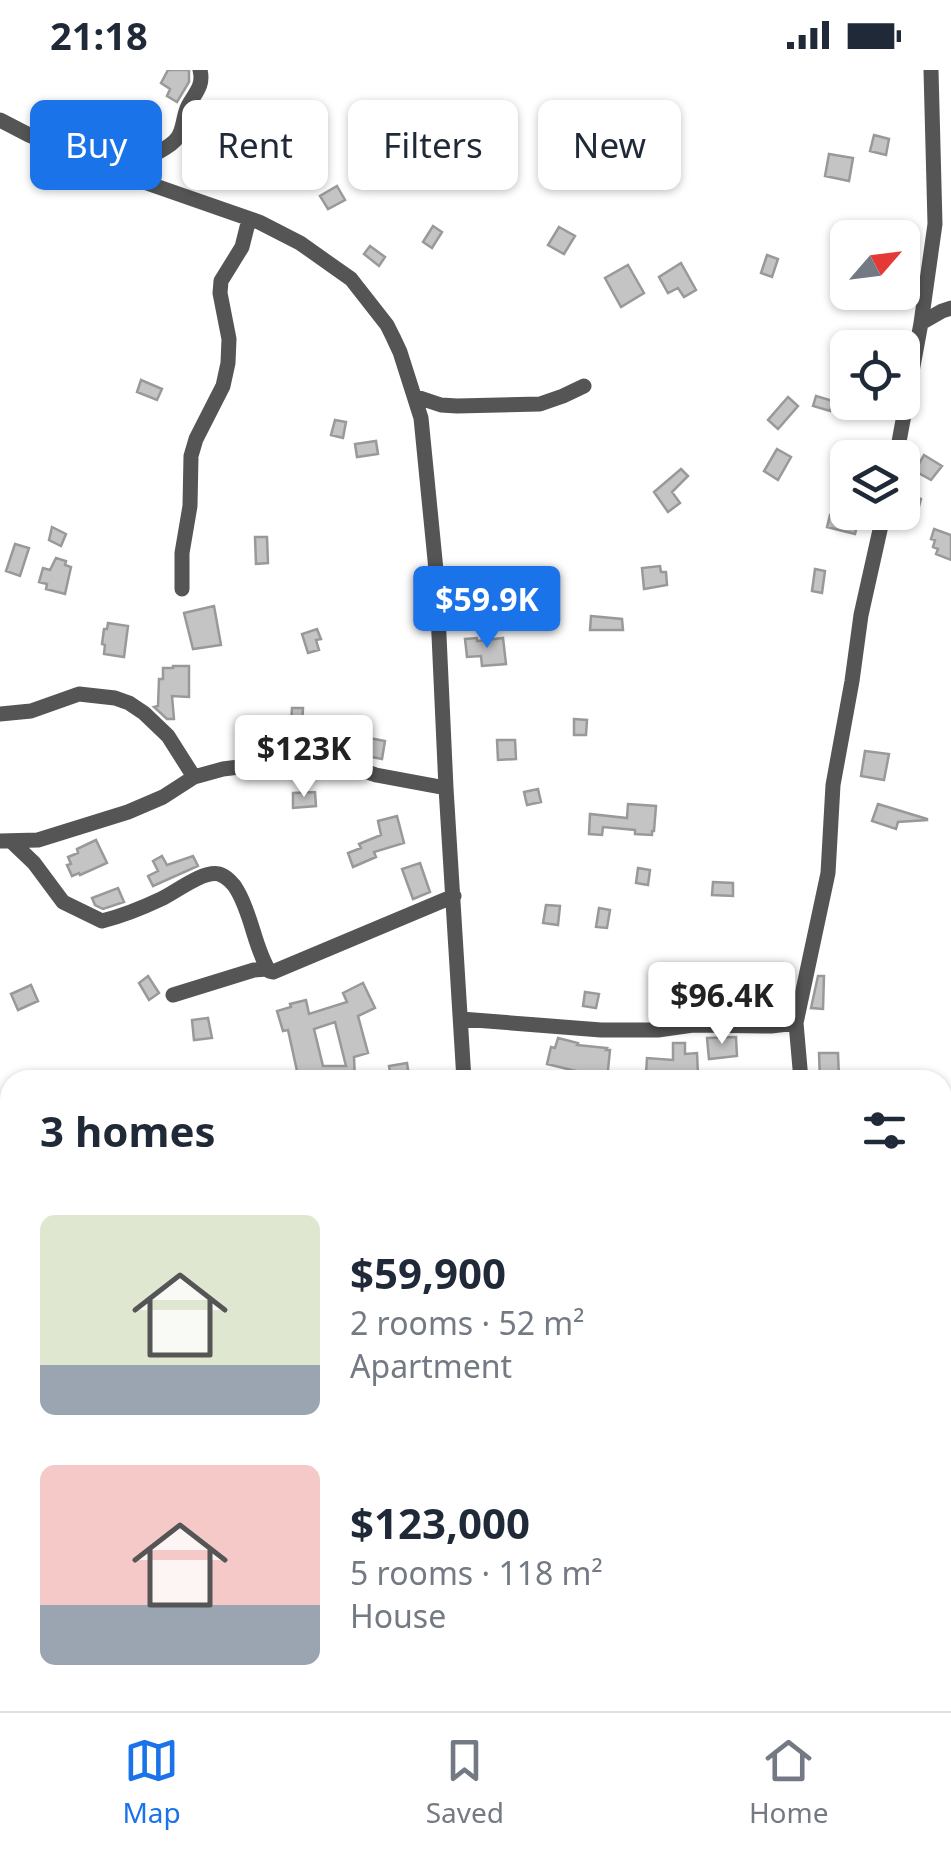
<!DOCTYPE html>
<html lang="en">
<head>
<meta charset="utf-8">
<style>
  :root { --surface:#fff; --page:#f2f2f3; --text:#1f2937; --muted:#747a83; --line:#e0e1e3; --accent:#1a73e8 }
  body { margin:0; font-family:"Noto Sans",sans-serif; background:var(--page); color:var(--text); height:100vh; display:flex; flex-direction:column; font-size:38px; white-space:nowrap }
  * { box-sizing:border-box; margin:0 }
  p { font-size:32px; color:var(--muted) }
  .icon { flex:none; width:55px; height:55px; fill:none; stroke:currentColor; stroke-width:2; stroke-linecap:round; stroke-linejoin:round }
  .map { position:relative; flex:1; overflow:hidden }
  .details { position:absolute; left:0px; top:1000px; width:952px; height:642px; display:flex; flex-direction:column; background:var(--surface); border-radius:30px 30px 0 0; box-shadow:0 2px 8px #0004 }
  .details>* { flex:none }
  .hud { position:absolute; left:30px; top:30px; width:892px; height:90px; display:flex; gap:20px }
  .needle { width:65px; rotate:62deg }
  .buttons { position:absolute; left:830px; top:150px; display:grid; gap:20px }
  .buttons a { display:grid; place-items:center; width:90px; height:90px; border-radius:15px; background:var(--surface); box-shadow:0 2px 8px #0004; font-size:50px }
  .price { position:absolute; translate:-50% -85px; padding:0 22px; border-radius:10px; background:#fff; color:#222; font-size:32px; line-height:65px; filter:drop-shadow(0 2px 5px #0008) }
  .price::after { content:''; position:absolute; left:50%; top:60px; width:30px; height:22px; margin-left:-15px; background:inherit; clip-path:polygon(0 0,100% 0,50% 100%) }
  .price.selected { background:var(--accent); color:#fff }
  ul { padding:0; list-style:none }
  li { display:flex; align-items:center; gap:30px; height:250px; padding:0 40px }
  li span { display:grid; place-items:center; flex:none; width:280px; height:200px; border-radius:15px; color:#555 }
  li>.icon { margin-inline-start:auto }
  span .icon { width:120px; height:120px; fill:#fffc; stroke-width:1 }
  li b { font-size:42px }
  h2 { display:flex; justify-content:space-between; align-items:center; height:120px; padding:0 40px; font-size:42px }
  .chip { padding:0 35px; border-radius:15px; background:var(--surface); box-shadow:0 2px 8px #0004; font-size:35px; line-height:90px }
  .chip.selected { background:var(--accent); color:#fff }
  .status { display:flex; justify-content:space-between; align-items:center; height:70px; padding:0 50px; background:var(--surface); direction:ltr }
  .status svg { height:28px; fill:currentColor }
  .dock { display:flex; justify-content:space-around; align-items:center; height:140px; border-top:2px solid var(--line); background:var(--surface); font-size:28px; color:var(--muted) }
  .dock a { display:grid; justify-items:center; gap:5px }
  .dock .selected { color:var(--accent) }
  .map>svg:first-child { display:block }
  .building { fill:#c4c4c4; stroke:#999; stroke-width:2.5; fill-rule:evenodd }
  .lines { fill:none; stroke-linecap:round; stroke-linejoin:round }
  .minor { stroke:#555; stroke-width:15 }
</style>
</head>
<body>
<div class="status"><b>21:18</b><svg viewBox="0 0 49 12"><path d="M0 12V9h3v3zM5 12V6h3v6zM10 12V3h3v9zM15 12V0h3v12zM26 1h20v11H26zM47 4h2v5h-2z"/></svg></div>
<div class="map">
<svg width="951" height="1641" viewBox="0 0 951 1641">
  <rect width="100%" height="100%" fill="#fff"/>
  <path class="building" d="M168,0H189V12L177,32L167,26L170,19L161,13Z
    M579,36L597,43L591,61L572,54Z
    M404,50L416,57L406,75L394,68Z
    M874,65L889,69L886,85L870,81Z
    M616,78L625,83L620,93L627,97L621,107L604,96Z
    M829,84L853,88L849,111L825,106Z
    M337,116L345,130L328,139L320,126Z
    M433,156L442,162L432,178L423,172Z
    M559,157L575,166L564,184L548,175Z
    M370,176L385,187L379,196L364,184Z
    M767,185L778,189L772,207L761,203Z
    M681,193L696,220L684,227L678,218L668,223L659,207Z
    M628,195L644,223L621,237L605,208Z
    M141,310L162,319L157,330L137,322Z
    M816,326L833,331L830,341L813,336Z
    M788,327L798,336L778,359L768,350Z
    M335,350L346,352L343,368L331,365Z
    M376,371L378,384L357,387L355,374Z
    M777,379L791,387L778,410L764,401Z
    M924,385L942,396L931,410L915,401Z
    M681,399L688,406L672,422L680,433L668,442L654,422Z
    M902,421L921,429L915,451L902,446Z
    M830,445L858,452L855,464L827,457Z
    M52,457L66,464L61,476L49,470Z
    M934,459L951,465V490L936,484L938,479L933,477L935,470L931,469Z
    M255,467H267L268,493L256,494Z
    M15,474L29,478L20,506L6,501Z
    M56,488L66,491L65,495L71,497L65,524L46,519L47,514L39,512L43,498L50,500Z
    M660,496L661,502H666L667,515L644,519L642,498Z
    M815,499L825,501L822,523L812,521Z
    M214,536L221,575L193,579L184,543Z
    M591,546L622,549L623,560H590Z
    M108,553L128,556L124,587L104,584L105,575L102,574L104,559H107Z
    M317,559L321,569L316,570L319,580L308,583L302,564Z
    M477,568V571L503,568L506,594L482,596L481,586L467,587L465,569Z
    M173,596H189V627L172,626L174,649H167L154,637L158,636L159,609H163V598H173Z
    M292,638H303L302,655H291Z
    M574,649L587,650L586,665H574Z
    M364,667L385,671L382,689L362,685Z
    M497,670H515L516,689L498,690Z
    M865,681L889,684L884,710L861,706Z
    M538,719L541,732L527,735L524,722Z
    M315,722L316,736L293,738V723Z
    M628,734L656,736L654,761H652V765L635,764V760L603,757L602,765L589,764L590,744L627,748Z
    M878,734L927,749V750L898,752L896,759L872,751Z
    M397,746L404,773L374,782L376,787L353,797L348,783L361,778L359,774L381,765L378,751Z
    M96,770L107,793L80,805L79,803L72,806L67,795L71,794L68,787L78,783L77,779Z
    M162,786L167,795L193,786L198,796L153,816L148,806L158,801L153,791Z
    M420,793L430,822L413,829L402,799Z
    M638,798L650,800L648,815L636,813Z
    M713,812L733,813V826L712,825Z
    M118,818L124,832L103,839L95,835L92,828Z
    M546,835L560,836L558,855L543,853Z
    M599,838L610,840L607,858L596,857Z
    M148,906L159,923L149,930L139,913Z
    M818,906H824L823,939L811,938Z
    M363,913L375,938L358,946L368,983L354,987L355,1010H299L288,960L283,961L277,941L291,937L290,934L306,930L309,944L347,932L343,923ZM335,952L346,996H323L314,959Z
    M31,915L38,931L18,940L11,924Z
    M585,922L599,924L596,938L583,936Z
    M208,948L212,968L194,970L192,950Z
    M736,967L737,986L709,989L707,968Z
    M558,968L578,973L577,975L607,978L606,980H610L607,1010H587L588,1004L547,994L551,977L555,978Z
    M673,973H685V984L697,983L698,1005L646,1004L647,988L673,990Z
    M819,983H838L839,1009L820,1010Z
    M407,993L409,1006L391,1008L389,996Z"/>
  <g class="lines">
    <path class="minor" d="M0,50L29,65L121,104L259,152L300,173L351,209L387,255L393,267L400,282L421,348L436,500L446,718L464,1010
      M115,102C131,94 169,81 178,67C184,58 183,46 188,36C195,23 204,16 200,0
      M921,253L942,241L951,238
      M414,326L441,335L457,336L540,334L563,326L584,316
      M896,388L921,253L935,154L931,0
      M182,519V483L190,436L191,386L196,369L223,316L228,293L229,269L220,223L221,211L242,177L249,149
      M0,644L31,641L79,624L115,628L129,633L144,643L168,666L194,707
      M0,771L38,770L128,742L163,727L194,707L223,699L302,689H329L376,705L446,718
      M12,772L34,793L63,832L102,851C122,846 142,838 161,829C176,822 203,800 219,804C226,806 234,814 237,820C252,845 254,876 269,901L273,902L454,826
      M173,925L254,900L267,899
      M461,949L601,960H658L693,955L771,956L796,953
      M801,1010L796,953L828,803L833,715L852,611L861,545L884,442
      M942,1063L951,1064
      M0,1197L10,1192
      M0,1401H10
      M942,1489L951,1491
      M942,1561H951
      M861,1632L862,1641
      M394,1641L406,1632
      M446,1641V1632"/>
  </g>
</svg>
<div class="buttons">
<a><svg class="needle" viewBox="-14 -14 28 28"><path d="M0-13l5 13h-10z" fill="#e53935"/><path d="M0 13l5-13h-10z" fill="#747a83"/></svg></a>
<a><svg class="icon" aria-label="locate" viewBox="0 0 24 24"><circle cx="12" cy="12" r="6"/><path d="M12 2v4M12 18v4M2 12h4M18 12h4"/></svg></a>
<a><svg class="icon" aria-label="layers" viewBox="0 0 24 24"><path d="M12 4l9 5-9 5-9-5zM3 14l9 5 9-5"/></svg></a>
</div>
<b class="price selected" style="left:487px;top:581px">$59.9K</b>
<b class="price" style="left:304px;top:730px">$123K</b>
<b class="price" style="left:722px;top:977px">$96.4K</b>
<div class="hud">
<a class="chip selected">Buy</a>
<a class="chip">Rent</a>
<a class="chip">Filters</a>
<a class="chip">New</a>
</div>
<section class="details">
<h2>3 homes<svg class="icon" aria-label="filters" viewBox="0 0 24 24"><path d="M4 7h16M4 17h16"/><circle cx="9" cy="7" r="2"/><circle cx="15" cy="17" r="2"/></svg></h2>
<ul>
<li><span style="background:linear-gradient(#dfe7d0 75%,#9aa5b1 0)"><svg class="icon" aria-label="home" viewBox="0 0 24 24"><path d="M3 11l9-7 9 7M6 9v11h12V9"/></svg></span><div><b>$59,900</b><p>2 rooms · 52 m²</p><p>Apartment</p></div></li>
<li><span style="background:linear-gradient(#f6c9c9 70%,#9aa5b1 0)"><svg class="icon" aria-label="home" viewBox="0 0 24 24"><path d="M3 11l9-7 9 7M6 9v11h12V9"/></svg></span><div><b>$123,000</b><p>5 rooms · 118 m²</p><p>House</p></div></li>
</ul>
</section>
</div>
<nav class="dock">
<a class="selected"><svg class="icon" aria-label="map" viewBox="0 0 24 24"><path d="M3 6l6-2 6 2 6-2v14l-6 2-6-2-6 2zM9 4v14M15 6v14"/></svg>Map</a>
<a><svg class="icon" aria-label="saved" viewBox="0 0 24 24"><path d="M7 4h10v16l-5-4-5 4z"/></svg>Saved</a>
<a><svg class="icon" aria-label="home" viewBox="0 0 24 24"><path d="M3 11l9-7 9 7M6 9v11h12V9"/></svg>Home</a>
</nav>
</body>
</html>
